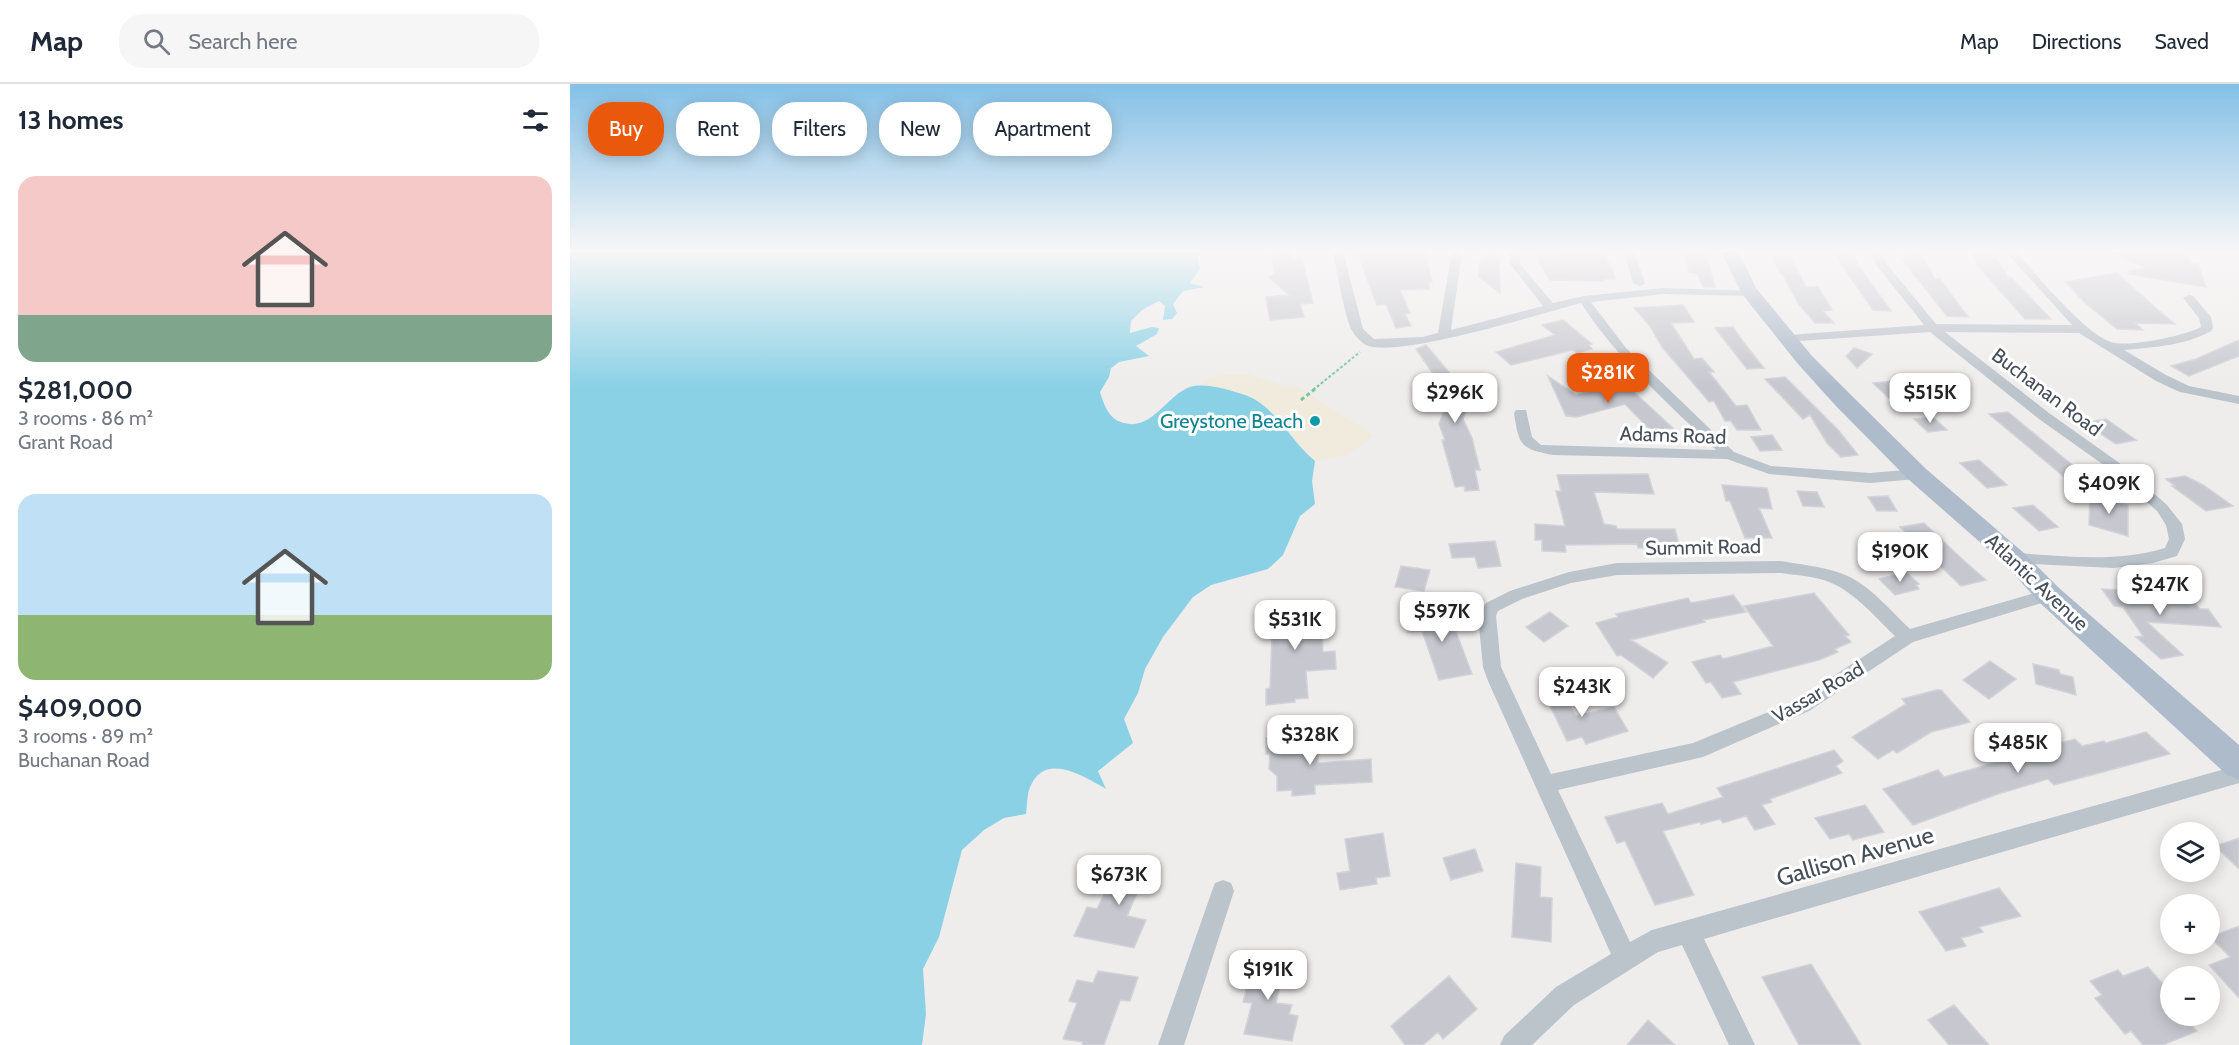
<!DOCTYPE html>
<html lang="en">
<head>
<meta charset="utf-8">
<style>
  :root { --surface:#fff; --page:#f6f6f7; --text:#1f2937; --muted:#747a83; --line:#e0e1e3; --accent:#ea580c }
  body { margin:0; font-family:Cabin,sans-serif; background:var(--page); color:var(--text); height:100vh; display:flex; flex-direction:column; font-size:22px; white-space:nowrap }
  * { box-sizing:border-box; margin:0 }
  p { font-size:20px; color:var(--muted) }
  .icon { flex:none; width:33px; height:33px; fill:none; stroke:currentColor; stroke-width:2; stroke-linecap:round; stroke-linejoin:round }
  .map { position:relative; flex:1; overflow:hidden }
  .details { display:flex; flex-direction:column; background:var(--surface); width:570px }
  .details>* { flex:none }
  .hud { position:absolute; left:18px; top:18px; width:570px; height:54px; display:flex; gap:12px }
  .tools { position:absolute; left:1590px; top:738px; display:grid; gap:12px }
  .tools a { display:grid; place-items:center; width:60px; height:60px; border-radius:50%; background:var(--surface); box-shadow:0 3px 15px #0003; font-size:30px }
  .price { position:absolute; translate:-50% -51px; padding:0 14px; border-radius:12px; background:#fff; color:#222; font-size:20px; line-height:39px; filter:drop-shadow(0 2px 3px #0008) }
  .price::after { content:''; position:absolute; left:50%; top:36px; width:18px; height:14px; margin-left:-9px; background:inherit; clip-path:polygon(0 0,100% 0,50% 100%) }
  .price.active { background:var(--accent); color:#fff }
  ul { padding:0; list-style:none }
  li { display:grid; align-content:center; gap:12px; height:318px; padding:0 18px }
  li span { display:grid; place-items:center; height:186px; border-radius:18px; color:#555 }
  li>.icon { margin-inline-start:auto }
  span .icon { width:108px; height:108px; fill:#fffc; stroke-width:1 }
  li b { font-size:26px }
  h2 { display:flex; justify-content:space-between; align-items:center; height:72px; padding:0 18px; font-size:26px }
  .tag { padding:0 21px; border-radius:24px; background:var(--surface); box-shadow:0 3px 15px #0003; font-size:21px; line-height:54px }
  .tag.active { background:var(--accent); color:#fff }
  header { display:flex; align-items:center; gap:36px; box-sizing:border-box; height:84px; padding:0 30px; background:var(--surface); border-bottom:2px solid var(--line) }
  header strong { font-size:28px }
  nav { display:flex; gap:33px; margin-inline-start:auto; font-size:21px }
  .search { width:420px; height:54px; background:var(--page); display:flex; align-items:center; gap:15px; box-sizing:border-box; padding:0 21px; border-radius:24px; color:var(--muted); font-size:22px }
  main { display:flex; flex:1; min-height:0 }
  .map>svg:first-child { display:block }
  .sand { fill:#f0ebdd }
  .water { fill:#8bd1e6 }
  .building { fill:#c7c8cf; stroke:#d1d3d8; stroke-width:1.5 }
  .lines { fill:none; stroke-linecap:round; stroke-linejoin:round }
  .path-far1 { stroke:#76c7a2; stroke-width:2; stroke-dasharray:3 2; stroke-linecap:butt }
  .path { stroke:#76c7a2; stroke-width:3; stroke-dasharray:4 3; stroke-linecap:butt }
  .street { fill:#bbc3cb; fill-rule:evenodd }
  .primary { fill:#adbbca; fill-rule:evenodd }
  .culture-dot { fill:#0f9aa8; stroke:#fff; stroke-width:2 }
  .labels { text-anchor:middle; dominant-baseline:central; stroke-width:6; stroke-linejoin:round; paint-order:stroke }
  .street-label { font-size:20px; fill:#464f59; stroke:#fff }
  .culture-label { font-size:20px; fill:#0d838f; stroke:#fff; text-anchor:end }
  .near-street-label { font-size:24px; fill:#464f59; stroke:#fff }
</style>
</head>
<body>
<header>
<strong>Map</strong>
<div class="search"><svg class="icon" aria-label="search" viewBox="0 0 24 24"><circle cx="10" cy="10" r="6"/><path d="M15 15l6 6"/></svg>Search here</div>
<nav><a>Map</a><a>Directions</a><a>Saved</a></nav>
</header>
<main>
<section class="details">
<h2>13 homes<svg class="icon" aria-label="filters" viewBox="0 0 24 24"><path d="M4 7h16M4 17h16"/><circle cx="9" cy="7" r="2"/><circle cx="15" cy="17" r="2"/></svg></h2>
<ul>
<li><span style="background:linear-gradient(#f6c9c9 75%,#7fa58c 0)"><svg class="icon" aria-label="home" viewBox="0 0 24 24"><path d="M3 11l9-7 9 7M6 9v11h12V9"/></svg></span><div><b>$281,000</b><p>3 rooms · 86 m²</p><p>Grant Road</p></div></li>
<li><span style="background:linear-gradient(#bfe0f5 65%,#8fb573 0)"><svg class="icon" aria-label="home" viewBox="0 0 24 24"><path d="M3 11l9-7 9 7M6 9v11h12V9"/></svg></span><div><b>$409,000</b><p>3 rooms · 89 m²</p><p>Buchanan Road</p></div></li>
</ul>
</section>
<div class="map">
<svg width="1669" height="961" viewBox="0 0 1669 961">
  <rect width="100%" height="100%" fill="#efecec"/>
  <path class="sand" d="M655,290H679L717,303L727,302L803,351L795,359L775,372L745,377L633,302L635,295Z"/>
  <path class="water" d="M0,168H631L628,174L630,185L620,199L634,203L613,207L603,220L607,229L602,235L593,236L595,222L589,217L572,226L561,237L560,249L582,243L589,244L587,250L566,262L579,272L549,278L541,284L539,293L530,308C534,321 539,336 554,339C582,347 597,311 620,303C635,298 660,306 675,311C706,322 720,357 745,377L742,397L745,420L730,432L713,471L698,485L641,501L623,513L593,553L575,585L568,609L554,635L563,659L528,687L536,705C513,692 473,666 459,706C457,713 457,723 456,730L434,734L414,746L392,766L369,853L353,885L356,930L352,961H0Z"/>
  <path class="building" d="M811,168H856L862,198H858L860,205L830,206L840,229L835,230L841,242L826,244L816,220L807,221L788,170Z
    M1115,168H1135L1145,203H1133L1127,189L1119,188Z
    M1263,168H1282L1288,181L1321,227L1303,226Z
    M1332,168H1350L1365,195H1370L1398,233L1377,232L1331,174H1335Z
    M1400,168L1422,169L1439,194H1442L1481,235H1455L1409,183Z
    M1538,168H1611L1624,181L1628,179L1636,203L1559,190V187L1577,184Z
    M720,169L722,176L732,175L743,219L730,220L734,233L700,236L696,213L719,211L699,193L705,189L701,171Z
    M1003,169H1036L1037,179H1040L1045,195H1033V197L980,196L965,172Z
    M915,171L929,172L930,209L909,193L910,177Z
    M1203,173L1221,174L1236,203H1248L1262,226L1253,227L1264,239H1245L1228,219L1212,189H1210Z
    M1547,189L1586,224L1605,240L1565,239L1573,246L1547,245L1513,217L1496,198Z
    M1113,221L1124,238L1101,239L1124,275L1132,274L1144,288H1139L1166,322L1177,321L1191,346H1167L1161,337H1155L1144,317L1139,318L1136,314L1092,263L1080,242L1064,224Z
    M993,236L1022,260L1019,261L1022,265L1007,269L1003,266L941,281L926,268L985,251L972,241Z
    M1163,243L1174,259L1194,284L1177,285L1145,244Z
    M1669,256V272L1619,292L1601,282L1626,275Z
    M856,261L889,300L907,297L893,335L902,354L910,386H905L909,406L895,407L894,402L885,403L872,356H875L869,340L879,313L846,265Z
    M1284,264L1302,270L1287,284L1276,272Z
    M978,292L1006,311L1053,298L1103,344L1082,348L1055,320L1007,333L996,332Z
    M1215,293L1269,347L1288,371L1271,373L1257,359L1240,331L1233,335L1195,295Z
    M1322,297L1343,316L1323,318L1303,299Z
    M1438,328L1495,375L1524,398L1504,401L1419,330Z
    M1363,333L1377,346L1358,348L1344,335Z
    M1536,335L1566,356L1546,360L1514,339Z
    M1202,351L1212,366L1190,367L1181,353Z
    M1409,376L1437,401L1417,404L1390,379Z
    M1078,390L1084,410L1024,408L1034,440L1046,442L1047,445H1105L1110,464H1068L1067,460L995,461L996,468L972,467V456H965V440L995,442L986,407H991L987,391Z
    M1615,392L1633,401L1663,422L1636,427L1602,402H1605L1596,395Z
    M1152,401L1197,404L1202,425L1189,424L1202,454H1175L1160,417H1156Z
    M1227,407L1247,408L1254,423L1233,422Z
    M1520,411L1558,421V452L1519,441Z
    M1318,412L1327,427H1307L1298,413Z
    M1463,421L1488,443L1469,447L1443,424Z
    M1354,439L1390,473L1416,496L1391,502L1330,443Z
    M925,457L931,482L908,484L905,473L882,474L879,460Z
    M831,482L860,486L854,507L825,503Z
    M1336,488L1349,500L1346,501L1349,505L1325,511L1309,495Z
    M1532,505L1618,510L1630,525H1638L1651,543L1577,538L1613,571L1591,575L1566,553L1573,552L1553,523L1544,522Z
    M1244,509L1279,551L1275,552L1281,558L1265,565L1268,568L1249,576L1163,598L1171,610L1152,614L1141,598L1136,599L1122,578L1150,571L1153,575L1203,562L1174,522Z
    M1163,511L1176,528L1133,536L1135,538L1061,556L1098,579L1083,594L1051,571L1047,572L1026,539L1048,533L1046,530L1118,514L1121,519Z
    M720,518V522L746,520V524H750L753,568L765,567L766,585L736,587L738,614L725,615V618L696,621V605L700,604L702,552L689,544L702,533L701,519Z
    M980,528L998,542L974,558L956,543Z
    M888,529L892,544L885,545L902,590L869,596L852,547L838,548L836,532Z
    M1420,577L1446,595L1419,615L1393,596Z
    M1463,580L1489,586L1490,590L1503,593L1506,611L1466,600Z
    M987,597L1006,632L1044,623L1058,647L1016,660L1012,653L997,657L970,601Z
    M1367,606H1371L1400,638L1361,648L1327,669L1323,666L1308,675L1282,653L1336,620L1332,615Z
    M1576,648L1600,670L1484,701L1478,695L1428,710L1343,741L1313,705L1368,686L1374,693L1456,670L1454,668L1473,664L1467,658L1484,654L1489,659L1505,655L1512,662L1534,657L1536,659Z
    M747,650L748,679L801,675L802,698L745,701V710L722,712V706L707,707V692L699,685L700,670H696V654Z
    M1264,666L1273,677L1266,682L1272,689L1200,715L1202,718L1192,721L1205,740L1185,746L1176,732L1153,739L1150,735L1131,740L1130,738L1093,747L1124,811L1085,821L1055,757L1047,759L1035,733L1092,719L1098,730L1153,713L1147,704Z
    M1295,721L1314,748L1283,756L1279,750L1260,755L1245,734Z
    M813,749L820,792L806,794L807,800L770,806L767,789L780,787L775,755Z
    M1669,754V785L1645,762Z
    M905,765L913,787L881,796L873,774Z
    M552,773L590,780L579,807L569,805L557,832L576,836L564,864L504,852L517,823L527,825Z
    M946,779L971,783L970,813L982,814L981,858L942,853Z
    M1429,804L1451,832L1409,843L1413,848L1391,854L1396,862L1376,867L1349,828Z
    M1669,842V914L1639,881L1660,873L1640,853Z
    M685,870L717,874L706,919L722,921L719,930L728,932L722,957L674,950L682,919L673,918Z
    M1241,880L1291,961H1229L1192,893Z
    M1578,883L1600,908V932H1613L1627,947L1593,961H1573L1561,947L1555,950L1525,914L1532,911L1520,897L1548,886L1553,892Z
    M528,887L568,893L560,917L550,916L534,961H512L513,958L493,955L507,919L499,917L507,896L523,899Z
    M879,892L907,925L873,955L868,948L853,961H835L821,942Z
    M1384,921L1419,961H1379L1358,936Z
    M1078,936L1105,961H1057Z"/>
  <g class="lines">
    <path class="path-far1" d="M743,306L790,268"/>
    <path class="path" d="M731,316L745,305"/>
    <path class="street" d="M763,168H773L793,245L804,255L852,253L868,249L882,168H892L881,246L973,222L940,180L939,168H949L950,180L983,219L1014,212L1093,204L1185,207L1187,209L1181,212L1093,210L1021,218L1056,264L1164,368L1201,382L1300,389L1347,385L1354,390L1347,395L1300,399L1199,390L1157,375L983,371C950,365 949,361 944,329L946,326H956L962,353L971,361L1146,366C1098,319 1048,276 1011,219C973,229 825,275 796,261C792,259 785,252 783,248C776,240 766,183 763,168Z
      M1054,168H1064L1075,199L1073,201L1069,202L1063,199Z
      M1300,168H1310L1316,179L1366,240L1502,241L1436,168H1447C1464,189 1520,256 1545,259C1564,262 1614,252 1631,243L1629,234L1613,214L1619,211L1623,212L1641,233L1643,244L1641,247C1614,262 1584,263 1554,266L1596,291L1619,302L1669,312V320L1610,308L1586,297L1509,249L1375,248L1479,329L1548,378L1597,421L1612,440L1615,455L1607,472L1583,479L1544,484L1439,479L1437,475L1439,471L1445,469C1495,472 1546,479 1595,464L1599,455L1596,441L1587,427L1538,384L1469,335L1360,248L1214,258L1212,255L1218,251L1354,241L1307,182Z
      M1211,477C1234,481 1258,483 1280,493C1303,505 1322,528 1340,545L1479,505L1485,507L1488,511L1485,515L1343,558L1239,627L1133,673L988,706L1060,858L1082,846L1669,681V699L1134,855L1185,961H1159L1112,861L1088,868L1004,921L962,961H930L934,952L986,903L1041,870L918,597L913,583L908,532L916,519L940,507L999,488L1047,479ZM1211,489C1225,491 1240,492 1254,496C1282,505 1304,532 1325,552L1225,617L1123,659L981,690L931,583L926,532L928,527L952,515L1001,499L1047,491Z
      M653,796L661,799L664,807L614,961H588L642,807L645,799Z"/>
    <path class="primary" d="M1151,168H1169L1186,204L1242,272L1282,312L1356,385L1454,469L1489,504L1669,661V695L1657,691L1469,518L1436,481L1338,395L1266,322L1228,280L1172,210Z"/>
  </g>
  <linearGradient id="sky" x2="0" y2="1"><stop stop-color="#83c0e7"/><stop offset="0.55" stop-color="#f8f6f6"/><stop offset="1" stop-color="#f8f6f6" stop-opacity="0"/></linearGradient>
  <rect width="1669" height="303" fill="url(#sky)"/>
  <circle class="culture-dot" cx="745" cy="337" r="6"/>
  <g class="labels">
    <g class="street-label">
      <text transform="translate(1477 308) rotate(37)">Buchanan Road</text>
      <text transform="translate(1103 351) rotate(2)">Adams Road</text>
      <text transform="translate(1133 463) rotate(-1)">Summit Road</text>
      <text transform="translate(1467 498) rotate(43)">Atlantic Avenue</text>
      <text transform="translate(1248 608) rotate(-30)">Vassar Road</text>
    </g>
    <g class="culture-label">
      <text x="733" y="337">Greystone Beach</text>
    </g>
    <g class="near-street-label">
      <text transform="translate(1285 772) rotate(-16)">Gallison Avenue</text>
    </g>
  </g>
</svg>
<div class="tools">
<a><svg class="icon" aria-label="layers" viewBox="0 0 24 24"><path d="M12 4l9 5-9 5-9-5zM3 14l9 5 9-5"/></svg></a>
<a>+</a>
<a>−</a>
</div>
<b class="price active" style="left:1038px;top:320px">$281K</b>
<b class="price" style="left:885px;top:340px">$296K</b>
<b class="price" style="left:1360px;top:340px">$515K</b>
<b class="price" style="left:1539px;top:431px">$409K</b>
<b class="price" style="left:1330px;top:499px">$190K</b>
<b class="price" style="left:1590px;top:532px">$247K</b>
<b class="price" style="left:872px;top:559px">$597K</b>
<b class="price" style="left:725px;top:567px">$531K</b>
<b class="price" style="left:1012px;top:634px">$243K</b>
<b class="price" style="left:740px;top:682px">$328K</b>
<b class="price" style="left:1448px;top:690px">$485K</b>
<b class="price" style="left:549px;top:822px">$673K</b>
<b class="price" style="left:698px;top:917px">$191K</b>
<div class="hud">
<a class="tag active">Buy</a>
<a class="tag">Rent</a>
<a class="tag">Filters</a>
<a class="tag">New</a>
<a class="tag">Apartment</a>
</div>
</div>
</main>
</body>
</html>
